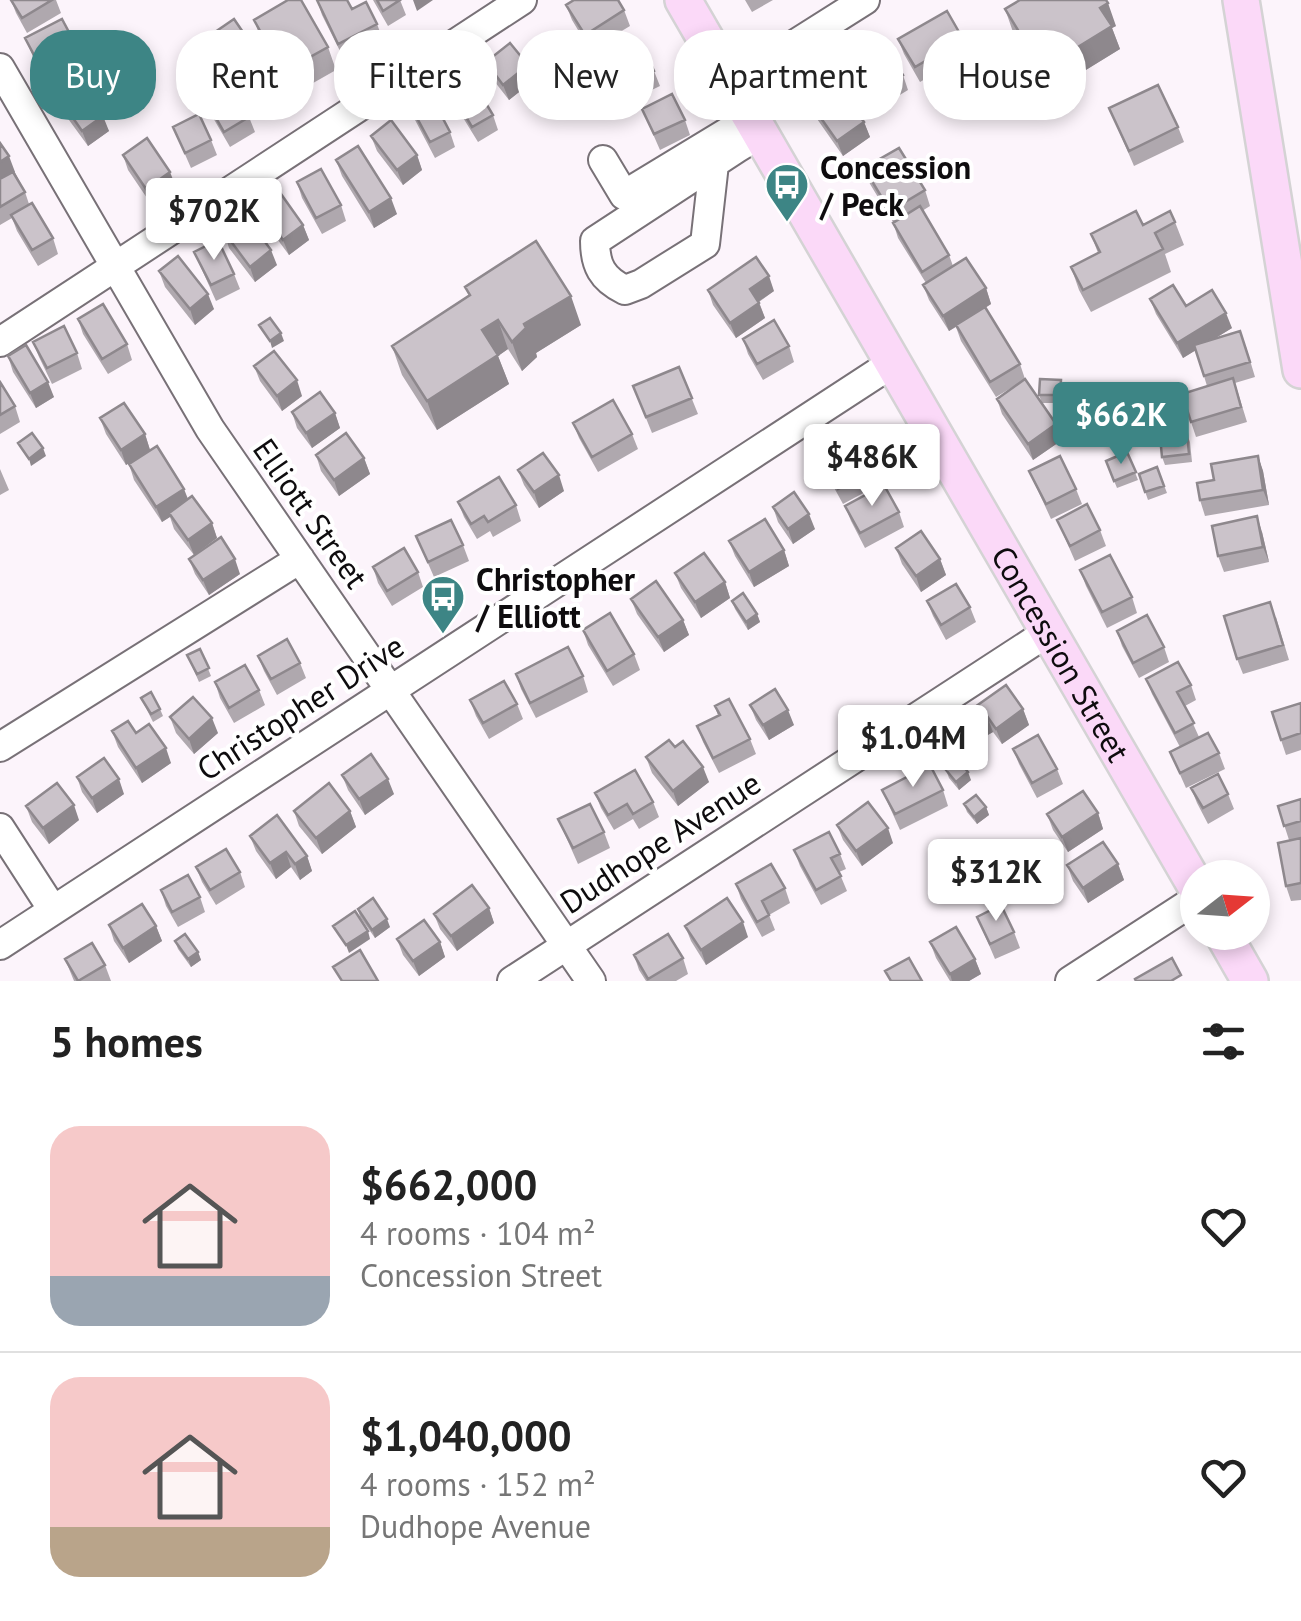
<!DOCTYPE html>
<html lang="en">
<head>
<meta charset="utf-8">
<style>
  :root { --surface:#fff; --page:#f6f6f6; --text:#222; --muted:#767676; --line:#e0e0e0; --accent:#3d8585 }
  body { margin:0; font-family:"PT Sans",sans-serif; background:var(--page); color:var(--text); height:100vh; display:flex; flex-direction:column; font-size:38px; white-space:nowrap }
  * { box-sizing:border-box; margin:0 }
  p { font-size:32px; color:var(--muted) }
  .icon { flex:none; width:55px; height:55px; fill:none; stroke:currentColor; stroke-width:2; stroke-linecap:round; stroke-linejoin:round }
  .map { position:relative; height:981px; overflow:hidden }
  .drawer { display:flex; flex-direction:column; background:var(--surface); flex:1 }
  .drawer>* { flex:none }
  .hud { position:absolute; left:30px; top:30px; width:1242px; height:90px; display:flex; gap:20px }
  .needle { width:65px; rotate:73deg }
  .buttons { position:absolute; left:1180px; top:860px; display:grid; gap:20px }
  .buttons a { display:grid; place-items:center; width:90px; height:90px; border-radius:50%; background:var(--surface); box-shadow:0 5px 15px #0003; font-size:50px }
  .price { position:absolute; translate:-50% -85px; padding:0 22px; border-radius:10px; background:#fff; color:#222; font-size:32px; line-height:65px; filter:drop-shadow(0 2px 5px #0008) }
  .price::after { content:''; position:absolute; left:50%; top:60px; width:30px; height:22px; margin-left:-15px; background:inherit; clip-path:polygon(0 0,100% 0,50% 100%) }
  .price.selected { background:var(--accent); color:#fff }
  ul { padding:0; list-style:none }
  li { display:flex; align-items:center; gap:30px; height:250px; padding:0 50px }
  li+li { border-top:2px solid var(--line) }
  li span { display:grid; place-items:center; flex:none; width:280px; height:200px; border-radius:30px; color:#555 }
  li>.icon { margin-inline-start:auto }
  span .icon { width:120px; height:120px; fill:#fffc; stroke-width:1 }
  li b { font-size:42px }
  h2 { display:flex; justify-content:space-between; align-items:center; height:120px; padding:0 50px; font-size:42px }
  .pill { padding:0 35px; border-radius:40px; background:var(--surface); box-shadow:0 5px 15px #0003; font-size:35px; line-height:90px }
  .pill.selected { background:var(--accent); color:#fff }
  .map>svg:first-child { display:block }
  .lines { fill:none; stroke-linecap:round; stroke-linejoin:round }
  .minor-casing { stroke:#787177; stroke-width:32 }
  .major-casing { stroke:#d4d3d4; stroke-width:40 }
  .minor { stroke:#fff; stroke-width:28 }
  .major { stroke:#fbd9f8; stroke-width:35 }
  .wall { fill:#afa8ae }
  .shaded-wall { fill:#8e888d }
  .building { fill:#cbc3ca; stroke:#8e888d; stroke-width:2.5 }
  .labels { text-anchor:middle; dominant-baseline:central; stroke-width:8; stroke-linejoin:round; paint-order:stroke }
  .poi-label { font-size:32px; font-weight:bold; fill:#0e0c0e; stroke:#fff; text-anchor:start }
  .street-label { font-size:32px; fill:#0e0c0e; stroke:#fff }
</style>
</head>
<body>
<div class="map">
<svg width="1301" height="981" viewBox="0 0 1301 981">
  <rect width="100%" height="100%" fill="#fcf4fb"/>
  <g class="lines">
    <defs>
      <path id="minor" d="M0,68L210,429L591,981
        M732,84L865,0
        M603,160L624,195L751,118
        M714,164L705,244L641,284L625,290C602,279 595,265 595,241L737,148L760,134
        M0,342L522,0
        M0,747L300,559
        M0,828L53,910
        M0,945L891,364
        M512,981L1048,632
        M1070,981L1198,898"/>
      <g id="major">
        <path id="s1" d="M683,0L1198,890"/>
        <path d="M1241,0L1301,370"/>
        <path d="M1222,932L1250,981"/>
      </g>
    </defs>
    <use href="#minor" class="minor-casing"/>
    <use href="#major" class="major-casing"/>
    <use href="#minor" class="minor"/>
    <use href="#major" class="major"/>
  </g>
  <path class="wall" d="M11,0H56L61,13L27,33L16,13Z
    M317,0L352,9L377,24L383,40L344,59L322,15Z
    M373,0H400L406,15L388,26Z
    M745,0H773L752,12Z
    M566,5L624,10L630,26L590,50L572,20Z
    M1005,9L1116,26L1112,28L1120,49L1050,92L1013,32Z
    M254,20L328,47L336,70L292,95L262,42Z
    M215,32L289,106L270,119L221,47Z
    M71,36L76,52L39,70L25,38Z
    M898,39H963L968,54L920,82L904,54Z
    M612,60L654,71L660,86L629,101Z
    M486,62L533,81L509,100L491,77Z
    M109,65L115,81L89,96L109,131L88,146L69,120L65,109L55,91L49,76Z
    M848,65L903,75L908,90L872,112L853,81Z
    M449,88L493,115L498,130L478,142L454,103Z
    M802,91L864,122L870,137L843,156L808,106Z
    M206,100L249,117L255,132L230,147L212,116Z
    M409,103L450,132L455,147L435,158L414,118Z
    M1109,108L1178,127L1184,142L1134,166Z
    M642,109L685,120L690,135L660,150Z
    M173,127L211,140L217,155L191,168Z
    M371,136L417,155L422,170L403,185L377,151Z
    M0,143L25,192L29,204L53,238L58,254L38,266L17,231L12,218L0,225Z
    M123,155L176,187L151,204L128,170Z
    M336,160L397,214L374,228L342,176Z
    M864,168L925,190L930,206L922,211L949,255L953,266L986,288L991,304L985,308L1020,364L1025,379L1062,440L1033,460L1002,414L997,399L1024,380L996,397L961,341L956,327L949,331L929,300L923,285L926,283L898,238L893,222L870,184Z
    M297,182L341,205L346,221L322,234L302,198Z
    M261,209L303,225L309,240L289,255L266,224Z
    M1175,222L1184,245L1165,254L1171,272L1091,312L1079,290L1071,267L1098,253L1091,234L1143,225Z
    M224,232L277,265L255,282L229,248Z
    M194,252L234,274L240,289L216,301Z
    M159,271L214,309L195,325L165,287Z
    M465,287L581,325L536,353L537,357L522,371L508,349L498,356L509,384L437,430L402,375L392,346L469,296Z
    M708,290L774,291L759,302L765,318L736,338L713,305Z
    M1150,299L1186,306L1232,328L1214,339L1246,347L1255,377L1235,383L1247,422L1196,437L1191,422L1207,386L1196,350L1183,358L1156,314Z
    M78,319L127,344L132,360L108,374L83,334Z
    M743,339L789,346L794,362L763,380L748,354Z
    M33,342L77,353L82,369L52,384L39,357Z
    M8,356L54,397L36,408L13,372Z
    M254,366L302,396L282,411L260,381Z
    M679,367L698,414L652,433L633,386Z
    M0,382L15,406L20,422L0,434Z
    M1064,388L1063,403H1042L1039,395Z
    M292,412L335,413L340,428L312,448L297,428Z
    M100,418L145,434L150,450L126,465L106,434Z
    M573,423L632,434L638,449L598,472L579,438Z
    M1187,434L1190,442L1192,462L1165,465L1162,457Z
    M1127,452L1138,480L1117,488L1106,461Z
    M316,455L364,458L370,474L339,496L321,471Z
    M1258,456L1263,471L1269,505L1205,516L1200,500L1214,480Z
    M820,457L863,475L869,490L843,504L826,473Z
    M129,464L188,499L212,523L217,538L194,555L174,529L170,517L162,522L134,480Z
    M1157,467L1167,493L1148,500L1139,474Z
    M0,469L9,490L0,495Z
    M518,470L564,491L539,508L524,485Z
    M1029,471L1076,489L1082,504L1051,519Z
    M458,502L516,505L521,521L493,537L490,531L477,539L464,517Z
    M845,506L899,512L904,527L865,548L851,521Z
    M773,507L815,529L793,544L778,522Z
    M1057,520L1100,530L1106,546L1075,561Z
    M1262,532L1269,562L1224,572L1218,556Z
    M416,536L463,545L469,561L434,577Z
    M729,541L784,550L789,566L754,587L735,556Z
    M896,548L940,559L946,575L921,592L902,564Z
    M189,559L240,574L209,595L195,574Z
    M373,567L418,572L423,587L392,606L378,583Z
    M1080,570L1132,597L1137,613L1107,628L1086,586Z
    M675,573L725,582L730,598L701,618L681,588Z
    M631,599L683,620L689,635L664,652L637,614Z
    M732,601L757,614L760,622L748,630L735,609Z
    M927,601L970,607L976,622L946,640L933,616Z
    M1276,617L1289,660L1243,674L1237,659Z
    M583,630L634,654L640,670L613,686L588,645Z
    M1117,631L1164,647L1169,662L1139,678L1122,646Z
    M200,649L211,676L199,682L187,655Z
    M258,656L300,663L306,678L277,695L264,671Z
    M516,674L583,676L588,692L536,718L521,689Z
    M1146,679L1191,685L1196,700L1185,706L1199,737L1219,753L1225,769L1186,788L1170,752L1180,747L1152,694Z
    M215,682L259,690L265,705L234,723L220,698Z
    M141,698L160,709L163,716L153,722Z
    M470,700L517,704L523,719L489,739L476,716Z
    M1301,703V750L1286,755L1281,740Z
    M750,705L794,725L769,740L756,720Z
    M715,706L750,739L756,754L719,773L703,742L697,726L718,716Z
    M972,709H1023L1029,725L1002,744L993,732L986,736L978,724Z
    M170,717L218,733L194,754L176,733Z
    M112,731L136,733L171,763L142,783L118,747Z
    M1013,749L1057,769L1063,784L1037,798L1019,764Z
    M646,757L709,782L678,806L652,773Z
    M946,770L971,780L959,790L949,778Z
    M342,775L394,794L365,815L348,790Z
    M77,777L124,794L97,813L82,792Z
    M1191,788L1228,794L1234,809L1208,824L1197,803Z
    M882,790H943L948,806L900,830Z
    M595,793L653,802L659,817L639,829L633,819L614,830L601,808Z
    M1301,799V900L1291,901L1286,886L1289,840L1278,806Z
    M964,804L986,807L989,815L977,824L967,812Z
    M26,806L79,820L49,844L32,822Z
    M294,811H350L356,827L322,854L299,826Z
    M1098,813L1103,829L1068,852L1053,830L1047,814Z
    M558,819L604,832L610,848L578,864Z
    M837,825L893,843L862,866L843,840Z
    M250,836L307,856L312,871L300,880L291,867L276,879L256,851Z
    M794,850L840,854L846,869L839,872L847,891L821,905L800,866Z
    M1118,864L1124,880L1088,903L1073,881L1067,865Z
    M196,867L240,872L245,887L216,905L202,882Z
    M736,884L785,888L790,903L769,915L775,930L762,937L741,899Z
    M161,890L200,897L205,912L178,927L166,906Z
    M489,908L494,923L457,951L440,929L434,914Z
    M358,909L390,927L375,938L360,917Z
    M977,917L1014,932L1020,948L995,959Z
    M109,925L156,926L162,941L129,963L114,941Z
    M685,926L748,937L706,965L691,941Z
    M397,939L440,942L445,957L419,976L403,955Z
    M175,941L198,952L201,960L191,967L178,949Z
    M930,942L975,959L981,974L969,981H950L936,958Z
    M634,955L683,958L688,974L676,981H646L639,970Z
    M65,959L105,965L111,981H74Z"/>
  <path class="shaded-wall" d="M413,0H433L417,11Z
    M1108,3L1116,26L1112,28L1120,49L1050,92L1042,69L1100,8Z
    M528,65L533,81L509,100L503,85Z
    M283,91L289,106L270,119L264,104Z
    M103,116L109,131L88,146L82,131Z
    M864,122L870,137L843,156L837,141Z
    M417,155L422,170L403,185L397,170Z
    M9,156L15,172L0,182V162Z
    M170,172L176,187L151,204L146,189Z
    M391,198L397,214L374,228L369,212Z
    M303,225L309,240L289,255L283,240Z
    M271,250L277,265L255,282L250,267Z
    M769,276L774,291L755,304L750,289Z
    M986,288L991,304L949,331L943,316Z
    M208,294L214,309L195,325L190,309Z
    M571,296L581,325L536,353L537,357L522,371L512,342L524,324Z
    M759,303L765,318L736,338L730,323Z
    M1226,313L1232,328L1183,358L1177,343Z
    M498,320L508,349L498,356L509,384L437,430L427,401L482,330Z
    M281,333L284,341L272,348L270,341Z
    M297,380L302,396L282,411L277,396Z
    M1061,380L1064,388L1063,403L1060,395Z
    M48,382L54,397L36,408L30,393Z
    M335,413L340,428L312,448L306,433Z
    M1056,424L1062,440L1033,460L1028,444Z
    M145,434L150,450L126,465L121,450Z
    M43,448L46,456L31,466L29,459Z
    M1258,456L1263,471L1269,505L1263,490Z
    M364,458L370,474L339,496L334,480Z
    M559,475L564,491L539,508L534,492Z
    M184,489L190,504L162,522L156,507Z
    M809,514L815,529L793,544L788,529Z
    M1257,516L1262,532L1269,562L1263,547Z
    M212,523L217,538L194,555L188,540Z
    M784,550L789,566L754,587L749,572Z
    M235,559L240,574L209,595L203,580Z
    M940,559L946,575L921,592L916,576Z
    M725,582L730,598L701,618L695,602Z
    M757,614L760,622L748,630L746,622Z
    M683,620L689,635L664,652L658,637Z
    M1023,709L1029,725L1002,744L996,729Z
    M788,710L794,725L769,740L763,725Z
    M987,716L993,732L986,736L980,721Z
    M212,718L218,733L194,754L189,739Z
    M166,748L171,763L142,783L136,768Z
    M703,767L709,782L678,806L673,791Z
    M968,772L971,780L959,790L956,782Z
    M119,779L124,794L97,813L92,798Z
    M388,779L394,794L365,815L359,799Z
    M74,805L79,820L49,844L43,828Z
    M986,807L989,815L977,824L974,817Z
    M350,811L356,827L322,854L316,838Z
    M1098,813L1103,829L1068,852L1062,837Z
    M888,828L893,843L862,866L856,851Z
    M286,852L291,867L276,879L270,863Z
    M307,856L312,871L300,880L295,864Z
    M1118,864L1124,880L1088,903L1083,888Z
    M489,908L494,923L457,951L451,936Z
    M387,919L390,927L375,938L372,930Z
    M743,922L748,937L706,965L701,950Z
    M156,926L162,941L129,963L123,948Z
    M368,931L370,939L349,953L346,945Z
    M440,942L445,957L419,976L413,961Z
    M198,952L201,960L191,967L188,959Z
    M975,959L981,974L969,981H952L950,974Z"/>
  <path class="building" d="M11,0H52L22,18Z
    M288,0H301L328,47L283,72L254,20Z
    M317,0H347L352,9L366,2L377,24L338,44Z
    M377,0H400L383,11Z
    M574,0H618L624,10L585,35L566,5Z
    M1020,0H1106L1108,3L1100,8L1112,26L1042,69L1005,9Z
    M947,11L963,39L915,67L898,39Z
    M62,19L71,36L34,55L25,38Z
    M234,19L283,91L264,104L215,32Z
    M510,43L528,65L503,85L486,62Z
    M884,44L903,75L867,97L848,65Z
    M642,45L654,71L624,86L612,60Z
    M99,47L109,65L59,94L49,76Z
    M829,72L864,122L837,141L802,91Z
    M469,75L493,115L472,127L449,88Z
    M1158,85L1178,127L1129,151L1109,108Z
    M231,86L249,117L224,132L206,100Z
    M85,90L103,116L82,131L64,105Z
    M429,92L450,132L430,142L409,103Z
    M672,94L685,120L654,134L642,109Z
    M199,114L211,140L185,153L173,127Z
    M391,120L417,155L397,170L371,136Z
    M147,138L170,172L146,189L123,155Z
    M0,143L9,156L0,162Z
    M358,146L391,198L369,212L336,160Z
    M899,148L925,190L890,211L864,168Z
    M321,169L341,205L316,218L297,182Z
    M13,172L25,192L0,207V179Z
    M281,194L303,225L283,240L261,209Z
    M32,203L53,238L32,250L11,215Z
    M920,206L949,255L922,272L893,223Z
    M1136,211L1143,225L1170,211L1175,222L1155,233L1163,249L1083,290L1071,267L1100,252L1091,234Z
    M246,216L271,250L250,267L224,232Z
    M218,240L234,274L211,285L194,252Z
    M536,241L571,296L524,324L526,328L512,342L498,320L482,330L498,355L427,401L392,346L470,295L465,287Z
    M178,256L208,294L190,309L159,271Z
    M756,257L769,276L750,289L759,303L730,323L708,290Z
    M966,258L986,288L943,316L923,285Z
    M1173,285L1186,306L1212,290L1226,313L1177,343L1150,299Z
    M103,304L127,344L102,359L78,319Z
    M985,307L1020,364L990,382L956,325Z
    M270,318L281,333L270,341L259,325Z
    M774,320L789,346L757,364L743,339Z
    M64,326L77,353L47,368L33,342Z
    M1240,331L1250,362L1204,376L1194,345Z
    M26,345L48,382L30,393L8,356Z
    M274,351L297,380L277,396L254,366Z
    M679,367L692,398L646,417L633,386Z
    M1233,378L1241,407L1191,422L1182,394Z
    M1025,379L1056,424L1028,444L997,399Z
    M1040,379L1061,380L1060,395H1039Z
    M0,382L15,406L0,415Z
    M320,392L335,413L306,433L292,412Z
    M613,400L632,434L592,457L573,423Z
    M124,403L145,434L121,450L100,418Z
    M32,433L43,448L29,459L18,443Z
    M346,433L364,458L334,480L316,455Z
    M1187,434L1189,454L1162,457L1160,436Z
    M846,443L863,475L838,489L820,457Z
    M157,446L184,489L156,507L129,464Z
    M1127,452L1136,472L1114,481L1106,461Z
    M543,453L559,475L534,492L518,470Z
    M1060,456L1076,489L1046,504L1029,471Z
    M1258,456L1263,490L1200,500L1197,483L1214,480L1211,464Z
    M1157,467L1164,486L1145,492L1139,474Z
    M499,477L516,505L488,522L484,516L471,524L458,502Z
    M884,485L899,512L860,533L845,506Z
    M794,492L809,514L788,529L773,507Z
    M192,496L212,523L188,540L169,513Z
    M1087,504L1100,530L1070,546L1057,520Z
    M1257,516L1263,547L1218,556L1212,526Z
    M765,519L784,550L749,572L729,541Z
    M451,520L463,545L428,562L416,536Z
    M921,531L940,559L916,576L896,548Z
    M221,537L235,559L203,580L189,559Z
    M404,548L418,572L387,591L373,567Z
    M704,553L725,582L695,602L675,573Z
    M1110,555L1132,597L1102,612L1080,570Z
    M656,581L683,620L658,637L631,599Z
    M956,584L970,607L941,625L927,601Z
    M743,593L757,614L746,622L732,601Z
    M1270,602L1283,645L1237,659L1224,616Z
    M610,613L634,654L607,671L583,630Z
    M1147,615L1164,647L1133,663L1117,631Z
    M287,639L300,663L271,679L258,656Z
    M568,647L583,676L530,703L516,674Z
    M200,649L209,668L197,674L187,655Z
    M1178,662L1191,685L1177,692L1194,723L1175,733L1146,679Z
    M245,665L259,690L229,708L215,682Z
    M504,681L517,704L483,723L470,700Z
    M1006,685L1023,709L996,729L987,716L980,721L972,709Z
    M775,689L788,710L763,725L750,705Z
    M151,692L160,709L151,714L141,698Z
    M193,697L212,718L189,739L170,717Z
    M729,699L750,739L713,758L697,726L720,715L715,706Z
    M1301,703V733L1281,740L1272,712Z
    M128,721L136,733L149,724L166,748L136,768L112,731Z
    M1208,733L1219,753L1180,773L1170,752Z
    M1038,735L1057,769L1032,783L1013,749Z
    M669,740L675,747L683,741L703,767L673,791L646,757Z
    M371,754L388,779L359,799L342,775Z
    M104,758L119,779L92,798L77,777Z
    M958,760L968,772L956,782L946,770Z
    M930,765L943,790L895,814L882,790Z
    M635,770L653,802L633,814L627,804L608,815L595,793Z
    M1218,774L1228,794L1203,808L1191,788Z
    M57,783L74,805L43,828L26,806Z
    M329,783L350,811L316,838L294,811Z
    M1083,791L1098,813L1062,837L1047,814Z
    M976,795L986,807L974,817L964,804Z
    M1301,799V821L1284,826L1278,806Z
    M868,802L888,828L856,851L837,825Z
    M590,804L604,832L573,848L558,819Z
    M277,815L307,856L295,864L286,852L270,863L250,836Z
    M829,832L840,854L831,858L841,876L816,890L794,850Z
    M1301,838V883L1286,886L1278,843Z
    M1103,842L1118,864L1083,888L1067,865Z
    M226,849L240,872L210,890L196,867Z
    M771,864L785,888L762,901L769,915L757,922L736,884Z
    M188,875L200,897L172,912L161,890Z
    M472,885L489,908L451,936L434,914Z
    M373,898L387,919L372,930L358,909Z
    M727,898L743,922L701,950L685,926Z
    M142,904L156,926L123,948L109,925Z
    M1001,905L1014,932L990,944L977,917Z
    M355,911L368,931L346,945L333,926Z
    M424,920L440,942L413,961L397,939Z
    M956,927L975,959L950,974L930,942Z
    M185,934L198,952L188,959L175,941Z
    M668,934L683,958L648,979L634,955Z
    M92,943L105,965L78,981L65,959Z
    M360,950L378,981H342L333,967Z
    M909,958L922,981H891L885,971Z
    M1172,958L1181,975L1171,981H1136L1135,979Z"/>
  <defs>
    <symbol id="bus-pin" viewBox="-11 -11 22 30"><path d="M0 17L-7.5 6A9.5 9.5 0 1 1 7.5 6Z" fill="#3d8585" stroke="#fff"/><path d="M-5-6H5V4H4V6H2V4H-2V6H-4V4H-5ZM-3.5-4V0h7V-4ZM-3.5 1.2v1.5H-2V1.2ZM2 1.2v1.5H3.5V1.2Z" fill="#fff"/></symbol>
  </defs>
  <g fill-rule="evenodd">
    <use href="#bus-pin" x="762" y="160" width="50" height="68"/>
    <use href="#bus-pin" x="418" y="572" width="50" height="68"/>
  </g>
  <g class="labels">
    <g class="poi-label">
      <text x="820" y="167">Concession<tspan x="820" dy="37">/ Peck</tspan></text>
      <text x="476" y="579">Christopher<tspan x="476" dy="37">/ Elliott</tspan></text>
    </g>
    <g class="street-label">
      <text transform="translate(311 513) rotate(55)">Elliott Street</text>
      <text stroke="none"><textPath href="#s1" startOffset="755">Concession Street</textPath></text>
      <text transform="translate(300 707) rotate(-33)">Christopher Drive</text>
      <text transform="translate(660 842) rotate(-33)">Dudhope Avenue</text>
    </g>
  </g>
</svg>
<div class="buttons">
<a><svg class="needle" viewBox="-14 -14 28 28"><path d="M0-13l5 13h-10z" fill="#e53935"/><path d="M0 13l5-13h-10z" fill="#767676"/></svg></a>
</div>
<b class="price" style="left:214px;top:263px">$702K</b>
<b class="price selected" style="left:1121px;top:467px">$662K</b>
<b class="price" style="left:872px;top:509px">$486K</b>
<b class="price" style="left:913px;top:790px">$1.04M</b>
<b class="price" style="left:996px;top:924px">$312K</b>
<div class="hud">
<a class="pill selected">Buy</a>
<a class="pill">Rent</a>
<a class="pill">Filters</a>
<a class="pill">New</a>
<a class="pill">Apartment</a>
<a class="pill">House</a>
</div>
</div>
<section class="drawer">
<h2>5 homes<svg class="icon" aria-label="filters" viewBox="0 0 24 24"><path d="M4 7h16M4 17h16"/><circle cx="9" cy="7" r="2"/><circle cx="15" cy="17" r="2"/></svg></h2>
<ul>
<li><span style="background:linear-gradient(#f6c9c9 75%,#9aa5b1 0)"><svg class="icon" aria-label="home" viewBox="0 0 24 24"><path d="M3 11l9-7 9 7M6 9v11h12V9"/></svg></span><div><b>$662,000</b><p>4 rooms · 104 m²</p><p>Concession Street</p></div><svg class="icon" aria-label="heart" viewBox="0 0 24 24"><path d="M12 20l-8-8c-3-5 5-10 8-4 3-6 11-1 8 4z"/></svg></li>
<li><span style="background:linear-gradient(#f6c9c9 75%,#b9a48a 0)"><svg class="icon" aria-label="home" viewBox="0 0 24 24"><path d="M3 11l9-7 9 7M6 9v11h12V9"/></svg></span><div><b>$1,040,000</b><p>4 rooms · 152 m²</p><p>Dudhope Avenue</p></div><svg class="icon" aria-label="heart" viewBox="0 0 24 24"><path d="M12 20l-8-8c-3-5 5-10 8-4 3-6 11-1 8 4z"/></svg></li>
</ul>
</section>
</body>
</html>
